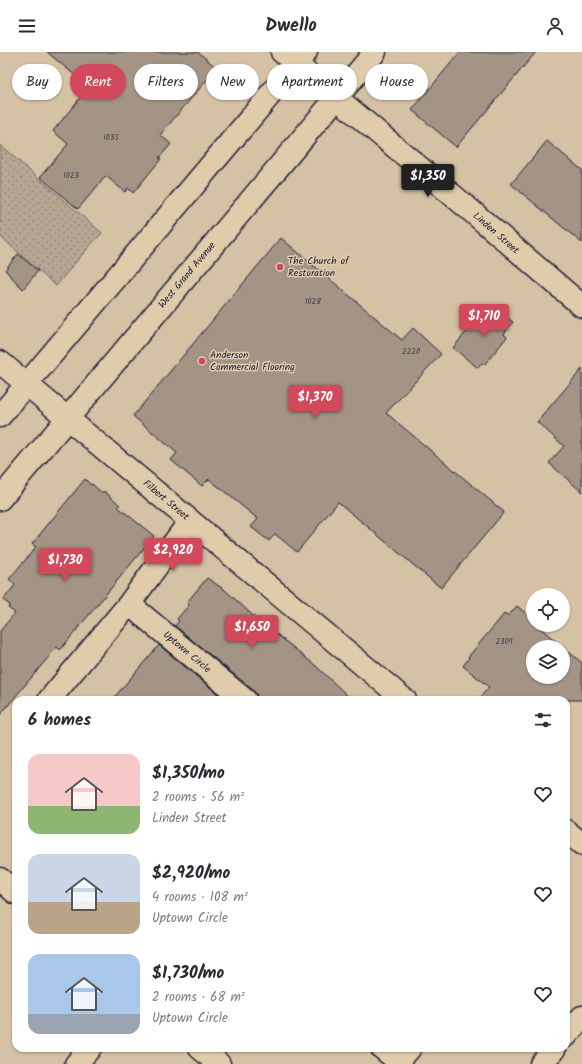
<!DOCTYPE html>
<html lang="en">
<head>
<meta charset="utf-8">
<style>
  :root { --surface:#fff; --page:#f7f7f7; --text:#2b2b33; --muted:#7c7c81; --accent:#d1495b }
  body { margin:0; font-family:Kalam,sans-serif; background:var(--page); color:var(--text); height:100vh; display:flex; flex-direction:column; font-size:15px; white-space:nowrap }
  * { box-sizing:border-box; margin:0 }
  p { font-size:13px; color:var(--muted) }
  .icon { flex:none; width:22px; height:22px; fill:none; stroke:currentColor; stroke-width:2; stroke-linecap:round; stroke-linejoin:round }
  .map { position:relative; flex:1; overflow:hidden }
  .side { position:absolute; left:12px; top:644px; width:558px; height:356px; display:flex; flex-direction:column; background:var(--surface); border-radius:12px; box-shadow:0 1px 3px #0004 }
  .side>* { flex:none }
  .banner { position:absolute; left:12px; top:12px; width:558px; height:36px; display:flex; gap:8px }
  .fabs { position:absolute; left:526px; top:536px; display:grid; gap:8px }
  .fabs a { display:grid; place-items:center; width:44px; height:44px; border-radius:50%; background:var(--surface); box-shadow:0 1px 3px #0004; font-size:20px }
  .price { position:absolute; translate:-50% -34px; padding:0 9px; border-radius:4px; background:var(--accent); color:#fff; font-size:13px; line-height:26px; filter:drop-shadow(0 1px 2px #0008) }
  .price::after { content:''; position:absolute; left:50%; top:24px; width:12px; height:9px; margin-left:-6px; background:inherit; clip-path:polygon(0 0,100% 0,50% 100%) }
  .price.on { background:#222; color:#fff }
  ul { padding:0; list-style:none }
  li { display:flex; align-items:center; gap:12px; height:100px; padding:0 16px }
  li span { display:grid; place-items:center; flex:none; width:112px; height:80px; border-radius:12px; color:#555 }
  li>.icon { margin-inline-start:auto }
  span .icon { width:48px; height:48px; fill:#fffc; stroke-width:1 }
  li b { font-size:17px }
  h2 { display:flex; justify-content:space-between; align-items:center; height:48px; padding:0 16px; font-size:17px }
  .tag { padding:0 14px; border-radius:18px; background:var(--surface); box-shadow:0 1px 3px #0004; font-size:14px; line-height:36px }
  .tag.on { background:var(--accent); color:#fff }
  header { display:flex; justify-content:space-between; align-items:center; height:52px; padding:0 16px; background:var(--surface); font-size:18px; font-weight:700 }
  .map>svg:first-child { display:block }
  .grass { fill:url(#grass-dots); stroke:#6c6466 }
  .building { fill:#a39486; stroke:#22223b }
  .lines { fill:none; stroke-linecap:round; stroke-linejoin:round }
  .minor-casing { stroke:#22223b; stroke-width:25 }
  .primary-casing { stroke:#22223b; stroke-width:25 }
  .minor { stroke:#e0cbaa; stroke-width:22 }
  .primary { stroke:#e0cbaa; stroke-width:22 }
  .poi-dot { fill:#d1495b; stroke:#e0cbaa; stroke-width:1.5 }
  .labels { text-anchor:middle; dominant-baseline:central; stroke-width:3; stroke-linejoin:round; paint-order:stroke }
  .number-label { font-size:8px; fill:#423e4e }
  .street-label { font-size:10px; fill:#22223b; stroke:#e0cbaa }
  .poi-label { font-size:10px; fill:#22223b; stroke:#e0cbaa; text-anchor:start }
</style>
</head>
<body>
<header><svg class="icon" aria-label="menu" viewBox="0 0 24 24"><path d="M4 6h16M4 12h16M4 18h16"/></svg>Dwello<svg class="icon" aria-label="person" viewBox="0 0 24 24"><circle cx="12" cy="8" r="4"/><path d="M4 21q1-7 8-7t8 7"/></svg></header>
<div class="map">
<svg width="582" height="1012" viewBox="0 0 582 1012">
  <defs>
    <pattern id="grass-dots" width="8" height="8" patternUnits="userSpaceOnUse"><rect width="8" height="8" fill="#b7a692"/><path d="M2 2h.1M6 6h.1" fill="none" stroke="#948778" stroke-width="1.8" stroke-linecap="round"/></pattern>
  </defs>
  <rect width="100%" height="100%" fill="#d5c1a3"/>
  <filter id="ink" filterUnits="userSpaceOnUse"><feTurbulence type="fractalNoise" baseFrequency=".025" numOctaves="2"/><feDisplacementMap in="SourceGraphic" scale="8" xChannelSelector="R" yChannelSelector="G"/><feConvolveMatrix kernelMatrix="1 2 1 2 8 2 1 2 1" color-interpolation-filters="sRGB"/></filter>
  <g filter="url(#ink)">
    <path class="grass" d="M0,93L102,181C85,198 71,216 56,234L0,184Z"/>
    <path class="building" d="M47,0H198L217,16L160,83L171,92L159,106L161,107L133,141L128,136L125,140L106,124L78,157L40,125L68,92L53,79L89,35Z
      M460,0H536L456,95L412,58Z
      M547,89L582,118V191L511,132Z
      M281,186L402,288L413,276L441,302L386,361L504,460L441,536L338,450L297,500L275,482L269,489L251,475L258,467L209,427L202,434L171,408L177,401L133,364Z
      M18,202L38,219L23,237L5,218Z
      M496,257L513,270L504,282L507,285L484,313L482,311L478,316L453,296L480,263L483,265L489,259L492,262Z
      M582,317V440L549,411L564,394L537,370Z
      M85,427L91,433L92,432L102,441L104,439L120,453L118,455L154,484L60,598L57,595L0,663V579L15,561L8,556L10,553L3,548L15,533L9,527L36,495L32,492Z
      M207,526L225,538L262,572L263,571L316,614L352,648H257V643L253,638L175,574L179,569L177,567L189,553L187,550Z
      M517,554L533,567V573H540L539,575L563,595H533V625H563V595L582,611V648H478L489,635L463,614L469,606L468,605L505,561L508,564Z
      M159,593L225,648H112Z"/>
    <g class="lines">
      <defs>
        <path id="minor" d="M282,0L469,157L582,254
          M0,310L405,648
          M129,552L190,469
          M49,648L129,552L245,648
          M566,779L582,792
          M0,827L16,841
          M566,984L582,965
          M200,996L219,1012
          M382,996L398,1009
          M76,1012L90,996
          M396,1012L410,996
          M541,1012L555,996"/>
        <path id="primary" d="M0,364L306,0
          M0,447L375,0"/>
      </defs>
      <use href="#minor" class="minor-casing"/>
      <use href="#primary" class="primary-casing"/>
      <use href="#minor" class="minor"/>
      <use href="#primary" class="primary"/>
    </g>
  </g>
  <g class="poi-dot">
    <circle cx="280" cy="215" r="4"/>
    <circle cx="202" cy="309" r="4"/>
  </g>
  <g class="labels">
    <g class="number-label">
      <text x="111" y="85">1035</text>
      <text x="71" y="123">1023</text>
      <text x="313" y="249">1028</text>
      <text x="411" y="299">2220</text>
      <text x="504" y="589">2309</text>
    </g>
    <g class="street-label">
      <text transform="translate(496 181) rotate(41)">Linden Street</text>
      <text transform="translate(187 223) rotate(-50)">West Grand Avenue</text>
      <text transform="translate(166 448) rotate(40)">Filbert Street</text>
      <text transform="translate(187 600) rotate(40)">Uptown Circle</text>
    </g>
    <g class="poi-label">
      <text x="288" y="209">The Church of<tspan x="288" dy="12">Restoration</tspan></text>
      <text x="210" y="303">Anderson<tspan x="210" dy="12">Commercial Flooring</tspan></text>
    </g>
  </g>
</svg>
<div class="fabs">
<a><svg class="icon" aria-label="locate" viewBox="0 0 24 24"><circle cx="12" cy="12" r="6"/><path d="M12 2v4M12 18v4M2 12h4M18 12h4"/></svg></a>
<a><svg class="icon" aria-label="layers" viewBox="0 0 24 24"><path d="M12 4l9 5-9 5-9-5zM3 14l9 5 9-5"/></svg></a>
</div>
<b class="price on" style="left:428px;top:146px">$1,350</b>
<b class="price" style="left:484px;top:286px">$1,710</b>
<b class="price" style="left:315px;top:367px">$1,370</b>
<b class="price" style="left:173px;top:520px">$2,920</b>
<b class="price" style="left:65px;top:530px">$1,730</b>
<b class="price" style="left:252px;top:597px">$1,650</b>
<div class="banner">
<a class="tag">Buy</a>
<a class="tag on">Rent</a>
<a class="tag">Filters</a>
<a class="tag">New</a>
<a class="tag">Apartment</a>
<a class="tag">House</a>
</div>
<section class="side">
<h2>6 homes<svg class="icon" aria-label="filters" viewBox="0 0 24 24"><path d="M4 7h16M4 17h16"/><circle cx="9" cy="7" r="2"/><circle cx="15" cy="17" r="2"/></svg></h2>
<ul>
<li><span style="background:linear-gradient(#f6c9c9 65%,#8fb573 0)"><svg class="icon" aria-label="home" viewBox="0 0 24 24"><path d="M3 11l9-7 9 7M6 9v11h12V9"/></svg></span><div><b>$1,350/mo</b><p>2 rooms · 56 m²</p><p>Linden Street</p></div><svg class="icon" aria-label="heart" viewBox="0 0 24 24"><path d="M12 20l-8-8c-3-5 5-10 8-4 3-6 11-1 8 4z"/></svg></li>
<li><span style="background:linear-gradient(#c9d6e8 60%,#b9a48a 0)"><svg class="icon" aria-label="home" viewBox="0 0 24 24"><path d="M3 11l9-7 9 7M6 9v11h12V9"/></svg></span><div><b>$2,920/mo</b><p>4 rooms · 108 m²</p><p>Uptown Circle</p></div><svg class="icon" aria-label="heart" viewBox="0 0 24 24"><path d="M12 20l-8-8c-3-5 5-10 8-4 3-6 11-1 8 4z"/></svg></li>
<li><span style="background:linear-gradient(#a9c7e8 75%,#9aa5b1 0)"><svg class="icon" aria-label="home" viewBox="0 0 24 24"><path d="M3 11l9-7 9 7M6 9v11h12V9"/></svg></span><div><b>$1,730/mo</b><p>2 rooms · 68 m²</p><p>Uptown Circle</p></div><svg class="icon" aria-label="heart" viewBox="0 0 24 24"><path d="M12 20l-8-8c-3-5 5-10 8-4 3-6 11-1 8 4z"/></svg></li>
</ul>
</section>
</div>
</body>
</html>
